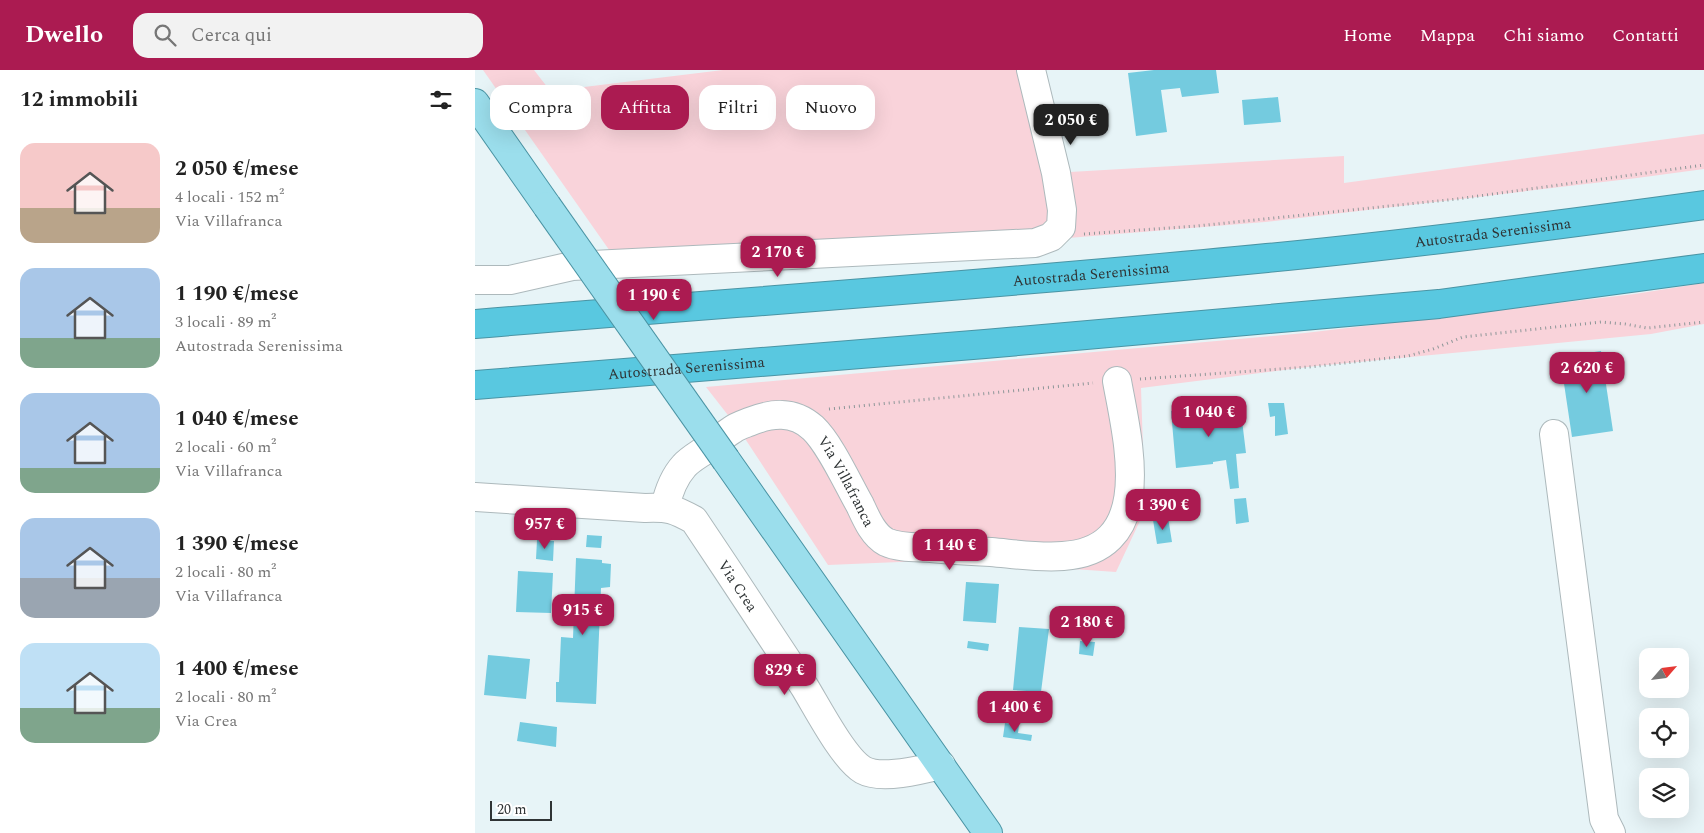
<!DOCTYPE html>
<html lang="it">
<head>
<meta charset="utf-8">
<style>
  :root { --surface:#fff; --page:#f2f2f2; --text:#222; --muted:#767676; --accent:#ab1b51 }
  body { margin:0; font-family:Spectral,serif; background:var(--page); color:var(--text); height:100vh; display:flex; flex-direction:column; font-size:19px; white-space:nowrap }
  * { box-sizing:border-box; margin:0 }
  p { font-size:16px; color:var(--muted) }
  .icon { flex:none; width:28px; height:28px; fill:none; stroke:currentColor; stroke-width:2; stroke-linecap:round; stroke-linejoin:round }
  .map { position:relative; flex:1; overflow:hidden }
  .details { display:flex; flex-direction:column; background:var(--surface); width:475px }
  .details>* { flex:none }
  .top-card { position:absolute; left:15px; top:15px; width:475px; height:45px; display:flex; gap:10px }
  .needle { width:32px; rotate:62deg }
  .controls { position:absolute; left:1164px; top:578px; display:grid; gap:10px }
  .controls a { display:grid; place-items:center; width:50px; height:50px; border-radius:10px; background:var(--surface); box-shadow:0 5px 20px #0002; font-size:25px }
  .scale { position:absolute; left:15px; bottom:12px; width:62px; box-sizing:border-box; padding-left:5px; border:2px solid #2f3435; border-top:0; font-size:14px; line-height:18px; white-space:nowrap; color:#2f3435; -webkit-text-stroke:4px #fff; paint-order:stroke }
  .price { position:absolute; translate:-50% -42px; padding:0 11px; border-radius:10px; background:var(--accent); color:#fff; font-size:16px; line-height:32px; filter:drop-shadow(0 1px 2px #0008) }
  .price::after { content:''; position:absolute; left:50%; top:30px; width:15px; height:11px; margin-left:-8px; background:inherit; clip-path:polygon(0 0,100% 0,50% 100%) }
  .price.active { background:#222; color:#fff }
  ul { padding:0; list-style:none }
  li { display:flex; align-items:center; gap:15px; height:125px; padding:0 20px }
  li span { display:grid; place-items:center; flex:none; width:140px; height:100px; border-radius:15px; color:#555 }
  li>.icon { margin-inline-start:auto }
  span .icon { width:60px; height:60px; fill:#fffc; stroke-width:1 }
  li b { font-size:21px }
  h2 { display:flex; justify-content:space-between; align-items:center; height:60px; padding:0 20px; font-size:21px }
  .pill { padding:0 18px; border-radius:15px; background:var(--surface); box-shadow:0 5px 20px #0002; font-size:18px; line-height:45px }
  .pill.active { background:var(--accent); color:#fff }
  header { display:flex; align-items:center; gap:30px; box-sizing:border-box; height:70px; padding:0 25px; background:var(--accent); color:#fff }
  header strong { font-size:24px }
  nav { display:flex; gap:28px; margin-inline-start:auto; font-size:18px }
  .search { width:350px; height:45px; background:var(--page); display:flex; align-items:center; gap:12px; box-sizing:border-box; padding:0 18px; border-radius:15px; color:var(--muted); font-size:19px }
  main { display:flex; flex:1; min-height:0 }
  .map>svg:first-child { display:block }
  .green { fill:#f9d3da }
  .building { fill:#74cbdf }
  .lines { fill:none; stroke-linecap:round; stroke-linejoin:round }
  .minor-casing { stroke:#adb9bc; stroke-width:30 }
  .major-casing { stroke:#4a94a4; stroke-width:30 }
  .highway-casing { stroke:#4a94a4; stroke-width:30 }
  .path { stroke:#8d9698; stroke-width:3; stroke-dasharray:1 4; stroke-linecap:butt }
  .minor { stroke:#fff; stroke-width:28 }
  .major { stroke:#9bdeec; stroke-width:28 }
  .highway { stroke:#59c8e0; stroke-width:28 }
  .major-bridge-casing { stroke:#4a94a4; stroke-width:30; stroke-linecap:butt }
  .major-bridge { stroke:#9bdeec; stroke-width:28 }
  .labels { text-anchor:middle; dominant-baseline:central; stroke-width:4.5; stroke-linejoin:round; paint-order:stroke }
  .street-label { font-size:15px; fill:#2f3435; stroke:#fff }
</style>
</head>
<body>
<header>
<strong>Dwello</strong>
<div class="search"><svg class="icon" aria-label="search" viewBox="0 0 24 24"><circle cx="10" cy="10" r="6"/><path d="M15 15l6 6"/></svg>Cerca qui</div>
<nav><a>Home</a><a>Mappa</a><a>Chi siamo</a><a>Contatti</a></nav>
</header>
<main>
<section class="details">
<h2>12 immobili<svg class="icon" aria-label="filters" viewBox="0 0 24 24"><path d="M4 7h16M4 17h16"/><circle cx="9" cy="7" r="2"/><circle cx="15" cy="17" r="2"/></svg></h2>
<ul>
<li><span style="background:linear-gradient(#f6c9c9 65%,#b9a48a 0)"><svg class="icon" aria-label="home" viewBox="0 0 24 24"><path d="M3 11l9-7 9 7M6 9v11h12V9"/></svg></span><div><b>2 050 €/mese</b><p>4 locali · 152 m²</p><p>Via Villafranca</p></div></li>
<li><span style="background:linear-gradient(#a9c7e8 70%,#7fa58c 0)"><svg class="icon" aria-label="home" viewBox="0 0 24 24"><path d="M3 11l9-7 9 7M6 9v11h12V9"/></svg></span><div><b>1 190 €/mese</b><p>3 locali · 89 m²</p><p>Autostrada Serenissima</p></div></li>
<li><span style="background:linear-gradient(#a9c7e8 75%,#7fa58c 0)"><svg class="icon" aria-label="home" viewBox="0 0 24 24"><path d="M3 11l9-7 9 7M6 9v11h12V9"/></svg></span><div><b>1 040 €/mese</b><p>2 locali · 60 m²</p><p>Via Villafranca</p></div></li>
<li><span style="background:linear-gradient(#a9c7e8 60%,#9aa5b1 0)"><svg class="icon" aria-label="home" viewBox="0 0 24 24"><path d="M3 11l9-7 9 7M6 9v11h12V9"/></svg></span><div><b>1 390 €/mese</b><p>2 locali · 80 m²</p><p>Via Villafranca</p></div></li>
<li><span style="background:linear-gradient(#bfe0f5 65%,#7fa58c 0)"><svg class="icon" aria-label="home" viewBox="0 0 24 24"><path d="M3 11l9-7 9 7M6 9v11h12V9"/></svg></span><div><b>1 400 €/mese</b><p>2 locali · 80 m²</p><p>Via Crea</p></div></li>
</ul>
</section>
<div class="map">
<svg width="1229" height="763" viewBox="0 0 1229 763">
  <rect width="100%" height="100%" fill="#e7f4f7"/>
  <path class="green" d="M8,0H59L73,18H101L248,0H553L579,69L595,102L869,86V113L1229,64V99L1162,108L790,152L151,204Z
    M1229,213V254L1176,264L841,296L666,318L670,440L641,502L472,490L353,495L263,358L231,317L830,263L1160,224Z"/>
  <path class="building" d="M679,0H741L744,23L707,27L705,18L686,20L692,62L661,66L653,3Z
    M803,27L806,52L769,55L767,30Z
    M1126,281L1138,361L1097,367L1085,287Z
    M793,333H809L813,364L800,366V346L795,347Z
    M765,334L771,383L761,384L764,418L755,419L751,390L738,392V394L701,398L696,341Z
    M771,428L774,452L761,454L759,429Z
    M693,447L697,472L682,474L678,450Z
    M112,465L127,466L126,478L111,477Z
    M62,470L79,471L78,491L61,489Z
    M101,488L127,490V493L136,494L135,517L126,518L121,634L81,632V612H84L86,567L98,568Z
    M43,501L78,503L76,543L41,542Z
    M491,512L524,514L521,553L488,551Z
    M544,557L574,559L566,622L538,620Z
    M493,571L514,574L513,581L492,578Z
    M605,571L620,572L618,586L604,584Z
    M13,585L55,589L51,629L9,625Z
    M45,652L82,657L81,677L42,671Z
    M530,653L544,655L543,663L557,665L556,671L528,667Z"/>
  <g class="lines">
    <defs>
      <g id="minor">
        <path d="M0,210H35L97,196L560,173L576,167L586,157L587,140L581,103L556,0"/>
        <path d="M1079,364L1129,749L1136,763"/>
        <path id="s1" d="M0,427L170,438C194,437 199,439 219,450C256,505 292,560 329,616C342,637 368,688 388,700C406,710 446,700 466,695"/>
        <path id="s2" d="M190,437C193,424 199,407 209,396C215,389 225,384 233,378C241,372 249,365 257,360C262,356 269,354 274,352C296,343 318,340 338,358C355,374 373,414 385,435C391,448 398,465 411,472C424,478 441,477 456,478C476,480 496,481 516,482C539,484 564,488 588,486C682,480 653,372 642,311"/>
      </g>
      <path id="major" d="M0,33L72,136
        M251,390L513,763"/>
      <g id="highway">
        <path id="s3" d="M0,254C264,232 528,214 792,188C938,174 1083,155 1229,135"/>
        <path id="s4" d="M0,315L510,274L964,234L1229,198"/>
      </g>
    </defs>
    <use href="#minor" class="minor-casing"/>
    <use href="#major" class="major-casing"/>
    <use href="#highway" class="highway-casing"/>
    <path class="path" d="M609,164L722,156L982,129L1229,95
      M665,309L834,297L933,286L958,279L988,267L1126,252L1150,254L1172,258L1229,252
      M354,339L618,313"/>
    <use href="#minor" class="minor"/>
    <use href="#major" class="major"/>
    <use href="#highway" class="highway"/>
    <defs>
      <path id="major-bridge" d="M72,136L251,390"/>
    </defs>
    <use href="#major-bridge" class="major-bridge-casing"/>
    <use href="#major-bridge" class="major-bridge"/>
  </g>
  <g class="labels">
    <g class="street-label">
      <text stroke="none"><textPath href="#s3" startOffset="1022">Autostrada Serenissima</textPath></text>
      <text stroke="none"><textPath href="#s3" startOffset="618">Autostrada Serenissima</textPath></text>
      <text stroke="none"><textPath href="#s4" startOffset="212">Autostrada Serenissima</textPath></text>
      <text stroke="none"><textPath href="#s2" startOffset="256">Via Villafranca</textPath></text>
      <text stroke="none"><textPath href="#s1" startOffset="301">Via Crea</textPath></text>
    </g>
  </g>
</svg>
<div class="controls">
<a><svg class="needle" viewBox="-14 -14 28 28"><path d="M0-13l5 13h-10z" fill="#e53935"/><path d="M0 13l5-13h-10z" fill="#767676"/></svg></a>
<a><svg class="icon" aria-label="locate" viewBox="0 0 24 24"><circle cx="12" cy="12" r="6"/><path d="M12 2v4M12 18v4M2 12h4M18 12h4"/></svg></a>
<a><svg class="icon" aria-label="layers" viewBox="0 0 24 24"><path d="M12 4l9 5-9 5-9-5zM3 14l9 5 9-5"/></svg></a>
</div>
<div class="scale">20 m</div>
<b class="price active" style="left:596px;top:76px">2 050 €</b>
<b class="price" style="left:303px;top:208px">2 170 €</b>
<b class="price" style="left:179px;top:251px">1 190 €</b>
<b class="price" style="left:1112px;top:324px">2 620 €</b>
<b class="price" style="left:734px;top:368px">1 040 €</b>
<b class="price" style="left:688px;top:461px">1 390 €</b>
<b class="price" style="left:70px;top:480px">957 €</b>
<b class="price" style="left:475px;top:501px">1 140 €</b>
<b class="price" style="left:108px;top:566px">915 €</b>
<b class="price" style="left:612px;top:578px">2 180 €</b>
<b class="price" style="left:310px;top:626px">829 €</b>
<b class="price" style="left:540px;top:663px">1 400 €</b>
<div class="top-card">
<a class="pill">Compra</a>
<a class="pill active">Affitta</a>
<a class="pill">Filtri</a>
<a class="pill">Nuovo</a>
</div>
</div>
</main>
</body>
</html>
